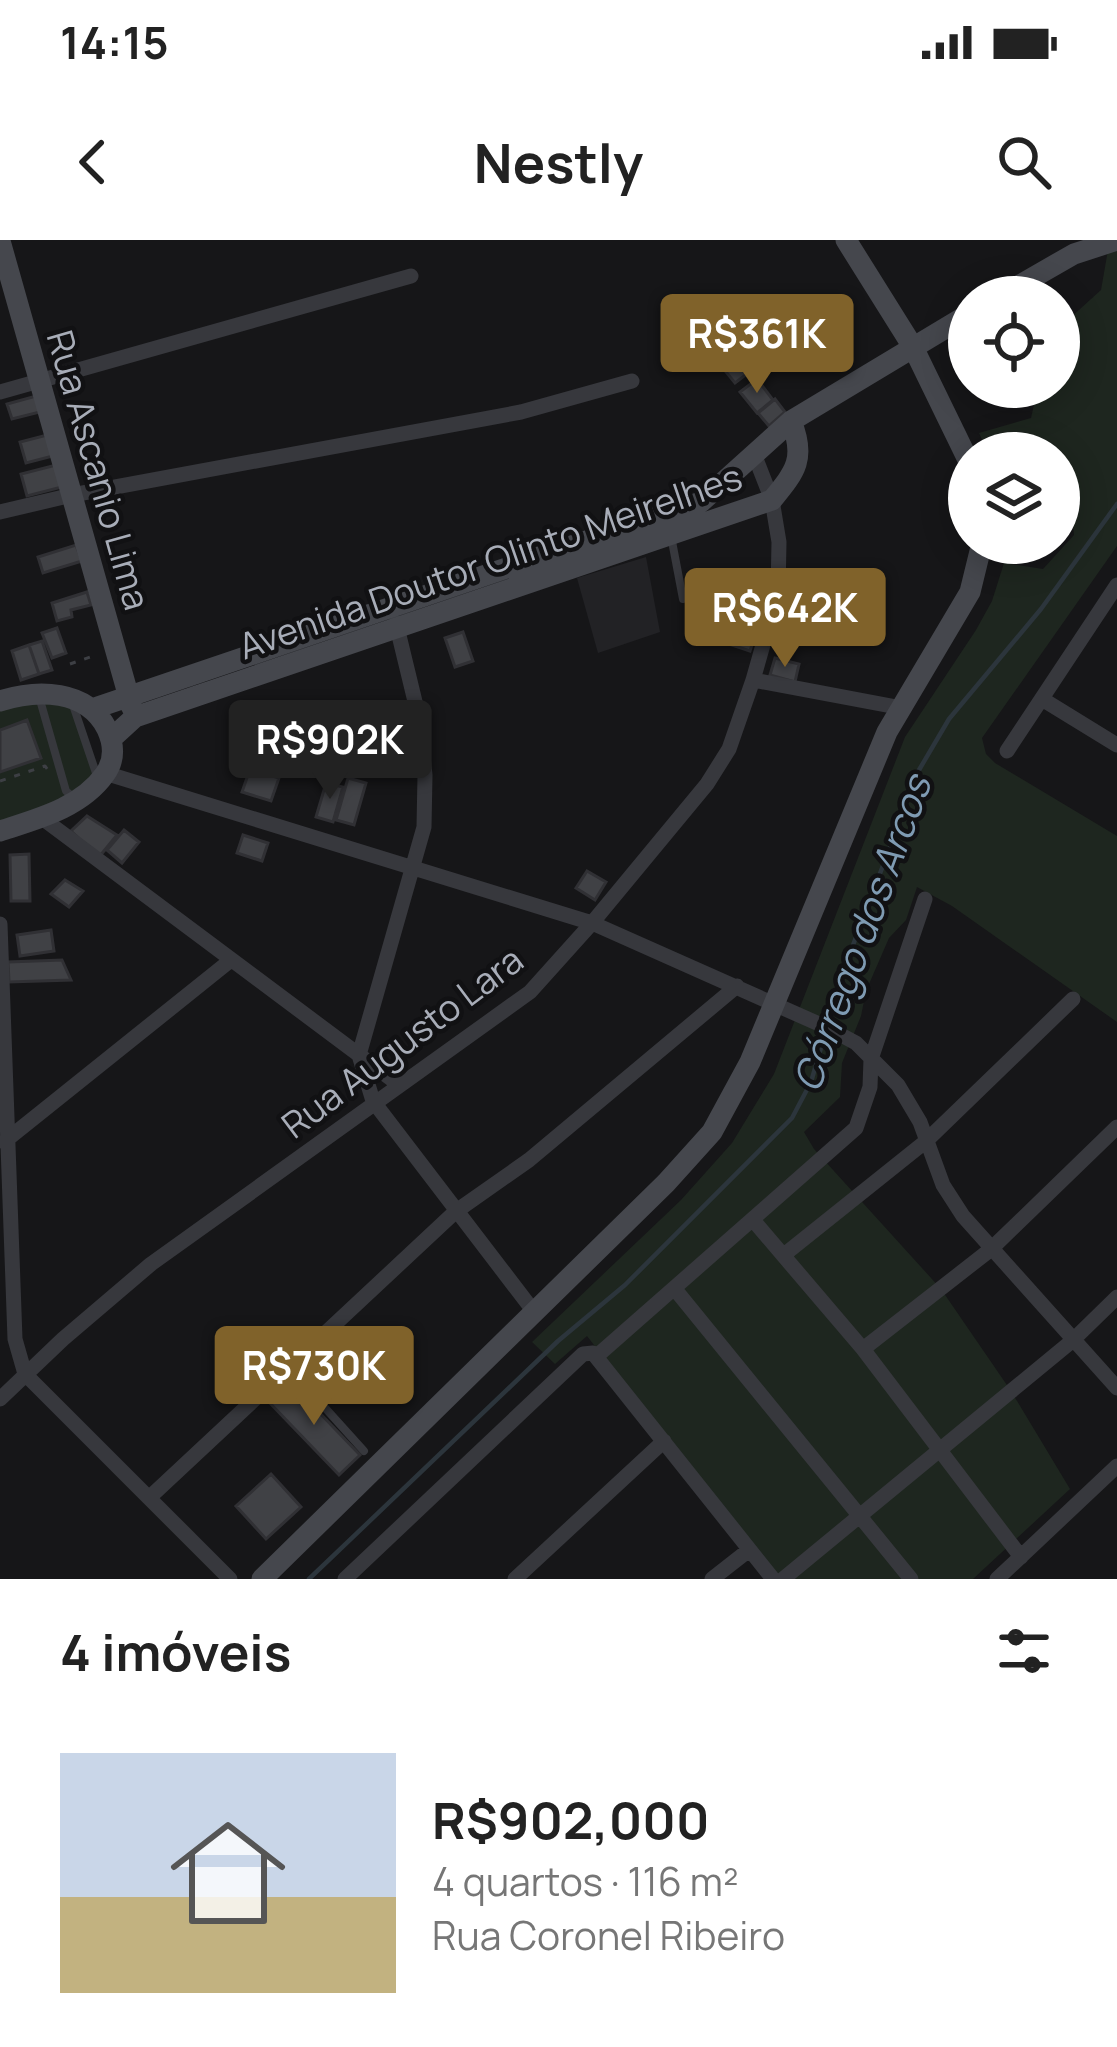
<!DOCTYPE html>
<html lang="pt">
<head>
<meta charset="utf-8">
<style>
  :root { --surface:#fff; --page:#f6f6f6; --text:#222; --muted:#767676; --line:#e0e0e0; --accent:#80622a }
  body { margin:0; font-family:Manrope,sans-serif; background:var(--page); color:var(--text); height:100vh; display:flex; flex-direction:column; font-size:45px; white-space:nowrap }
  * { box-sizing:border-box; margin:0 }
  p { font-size:39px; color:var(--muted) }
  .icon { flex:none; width:66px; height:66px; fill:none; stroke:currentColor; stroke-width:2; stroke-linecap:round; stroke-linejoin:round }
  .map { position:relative; height:1339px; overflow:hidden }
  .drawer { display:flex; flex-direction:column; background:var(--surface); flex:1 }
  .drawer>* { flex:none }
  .fabs { position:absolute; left:948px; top:36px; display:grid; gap:24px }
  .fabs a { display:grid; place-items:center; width:132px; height:132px; border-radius:50%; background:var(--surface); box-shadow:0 6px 30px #0003; font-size:60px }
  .price { position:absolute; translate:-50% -102px; padding:0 27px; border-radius:12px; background:var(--accent); color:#fff; font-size:39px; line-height:78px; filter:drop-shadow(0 3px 6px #0008) }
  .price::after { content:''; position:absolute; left:50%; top:72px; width:36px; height:27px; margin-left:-18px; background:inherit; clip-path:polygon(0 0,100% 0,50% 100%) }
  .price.on { background:#222; color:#fff }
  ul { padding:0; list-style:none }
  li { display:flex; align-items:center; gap:36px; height:300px; padding:0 60px }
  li+li { border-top:3px solid var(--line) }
  li span { display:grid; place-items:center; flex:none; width:336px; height:240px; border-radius:0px; color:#555 }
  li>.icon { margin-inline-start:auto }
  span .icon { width:144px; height:144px; fill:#fffc; stroke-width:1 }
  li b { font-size:51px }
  h2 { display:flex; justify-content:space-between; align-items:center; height:144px; padding:0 60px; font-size:51px }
  .status { display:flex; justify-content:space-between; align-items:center; height:84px; padding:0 60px; background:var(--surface); direction:ltr }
  .status svg { height:33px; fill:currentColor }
  header { display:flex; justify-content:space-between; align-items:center; height:156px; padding:0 60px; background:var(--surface); font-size:54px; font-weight:700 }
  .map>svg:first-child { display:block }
  .built { fill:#222225 }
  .green { fill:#1e261f }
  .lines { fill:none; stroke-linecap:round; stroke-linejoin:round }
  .stream { stroke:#2c353c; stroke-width:4.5 }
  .building { fill:#404145; stroke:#303034; stroke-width:3 }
  .path { stroke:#3d3f44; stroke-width:3; stroke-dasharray:6 9; stroke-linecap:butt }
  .lane { stroke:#37383d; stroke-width:8 }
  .street { stroke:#37383d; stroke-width:15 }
  .secondary { stroke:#45474d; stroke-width:21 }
  .labels { text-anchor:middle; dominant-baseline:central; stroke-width:9; stroke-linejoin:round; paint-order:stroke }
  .street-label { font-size:36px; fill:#a8adb8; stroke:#111113 }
  .water-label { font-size:39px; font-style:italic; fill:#7f9bb3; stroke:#111113 }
</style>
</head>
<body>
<div class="status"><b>14:15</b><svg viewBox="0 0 49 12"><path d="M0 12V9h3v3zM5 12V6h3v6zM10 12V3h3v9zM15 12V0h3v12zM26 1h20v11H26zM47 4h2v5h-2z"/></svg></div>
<header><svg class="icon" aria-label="back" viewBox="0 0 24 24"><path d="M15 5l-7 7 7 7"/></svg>Nestly<svg class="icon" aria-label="search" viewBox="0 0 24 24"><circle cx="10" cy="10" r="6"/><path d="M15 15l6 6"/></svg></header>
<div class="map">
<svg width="1117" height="1339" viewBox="0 0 1117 1339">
  <rect width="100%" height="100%" fill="#161618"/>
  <path class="built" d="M646,317L660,392L598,413L577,338Z"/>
  <path class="green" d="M1117,8V306L982,498L986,514L995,523L1117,596V782L952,666L917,647L906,680L889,698L866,751L861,776L842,823L840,857L804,892L814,909L941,1049L1011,1151L1070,1249L973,1339H775L587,1096L555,1124L532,1102L681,960L732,903L774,834L905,497L976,390L992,361L1004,323L1043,329L1074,295L1069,247H1059V213H988L979,193L1031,178L1038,147H1059V88L1101,50L1108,10Z
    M70,460L96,540L0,589V463Z"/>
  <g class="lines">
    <path class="stream" d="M309,1339L558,1101L625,1045L792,878L811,842L844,729L919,530L949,479L1041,369L1117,264"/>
  </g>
  <path class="building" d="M742,111L756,127L735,143L722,127Z
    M757,139L773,160L757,173L740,152Z
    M36,156L40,172L12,179L7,164Z
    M775,159L785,172L769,186L758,173Z
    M47,195L53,216L26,223L20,202Z
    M56,225L62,247L27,256L21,234Z
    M76,305L82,321L43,333L38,317Z
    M790,330L830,332L829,353L789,351Z
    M87,352L91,365L71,370L72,377L57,381L52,363Z
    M732,384L756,392L750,411L726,403Z
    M57,388L66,413L52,418L42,393Z
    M463,392L473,421L455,427L445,398Z
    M42,401L52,430L39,434L29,405Z
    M29,405L39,434L21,440L12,411Z
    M775,418L799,424L795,442L770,435Z
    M27,480L41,518L0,532V490Z
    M250,529L279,538L271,561L242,552Z
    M348,538L366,543L354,585L336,580Z
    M326,543L343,547L333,582L316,577Z
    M87,576L117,595L99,617L71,591Z
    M124,590L139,602L122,623L107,610Z
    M243,595L268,603L262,621L237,613Z
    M29,614L30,661H11L10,615Z
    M587,631L606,642L595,660L576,648Z
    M65,640L83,651L69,667L51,654Z
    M51,690L54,711L20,716L17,695Z
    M62,720L71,740L9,742L8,722Z
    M289,1141L360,1215L339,1235L268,1161Z
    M271,1234L301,1267L266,1299L236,1266Z"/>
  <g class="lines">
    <path class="path" d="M70,424L96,415
      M0,541L45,526L48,530"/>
    <path class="lane" d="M671,296L683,359
      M40,460L66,551L73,557
      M74,468L98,539
      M290,1129L364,1211"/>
    <path class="street" d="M0,152L411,36
      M0,272L72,255L521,172L632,141
      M396,383L419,478L425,535L424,587L359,815L373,861L535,1073
      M753,440L902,468
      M1042,459L1117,505
      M1007,511L1117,345
      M105,533L592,683L828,788L856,803L898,845L920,882L943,945L963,976L1117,1148
      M42,578L398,844
      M0,684L15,1099L25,1134L230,1339
      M4,902L231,720
      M753,980L863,1109L1021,1317
      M785,1014L925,902L1073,759
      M674,1048L911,1339
      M863,1109L990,1010L1117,887
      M598,1115L856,888L870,847L871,819L925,659
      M0,1159L63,1099L151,1024L530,752L592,683L707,544L729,509L753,440L778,352L779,302L772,260L754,214
      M150,1257L455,972L529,920L737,746
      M345,1339L583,1114L593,1113L773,1339
      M515,1339L664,1201
      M712,1339L749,1310
      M783,1339L1072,1101L1117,1057
      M997,1339L1117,1226"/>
    <path class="secondary" d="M846,0L913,107L969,222
      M0,1L132,468
      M999,57L1074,14L1117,0
      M0,461C37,449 87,449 107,489C114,504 115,520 105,534C81,568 37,579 0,591
      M92,469L701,262L791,181L969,74
      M111,499L135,477L772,260C796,231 806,218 791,181
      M262,1339L666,943L712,892L750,822L887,492L970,352L982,303"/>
  </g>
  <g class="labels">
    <g class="street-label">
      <text transform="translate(99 230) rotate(74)">Rua Ascanio Lima</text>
      <text transform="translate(490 321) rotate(-19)">Avenida Doutor Olinto Meirelhes</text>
      <text transform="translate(402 802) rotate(-37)">Rua Augusto Lara</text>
    </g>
    <g class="water-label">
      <text transform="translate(861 693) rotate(-70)">Córrego dos Arcos</text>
    </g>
  </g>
</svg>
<div class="fabs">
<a><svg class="icon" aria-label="locate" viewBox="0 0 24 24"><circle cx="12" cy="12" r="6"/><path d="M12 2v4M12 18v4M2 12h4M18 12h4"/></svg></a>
<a><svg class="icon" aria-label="layers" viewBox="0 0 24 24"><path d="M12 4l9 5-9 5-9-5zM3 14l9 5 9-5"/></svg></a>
</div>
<b class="price" style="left:757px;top:156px">R$361K</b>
<b class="price" style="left:785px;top:430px">R$642K</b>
<b class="price on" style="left:330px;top:562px">R$902K</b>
<b class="price" style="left:314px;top:1188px">R$730K</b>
</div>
<section class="drawer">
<h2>4 imóveis<svg class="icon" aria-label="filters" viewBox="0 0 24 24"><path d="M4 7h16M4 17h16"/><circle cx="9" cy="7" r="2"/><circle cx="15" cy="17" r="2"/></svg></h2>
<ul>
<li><span style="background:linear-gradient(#c9d6e8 60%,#c2b280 0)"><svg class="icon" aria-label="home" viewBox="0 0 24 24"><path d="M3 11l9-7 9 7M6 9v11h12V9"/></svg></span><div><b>R$902,000</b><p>4 quartos · 116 m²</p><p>Rua Coronel Ribeiro</p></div></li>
</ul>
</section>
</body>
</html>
